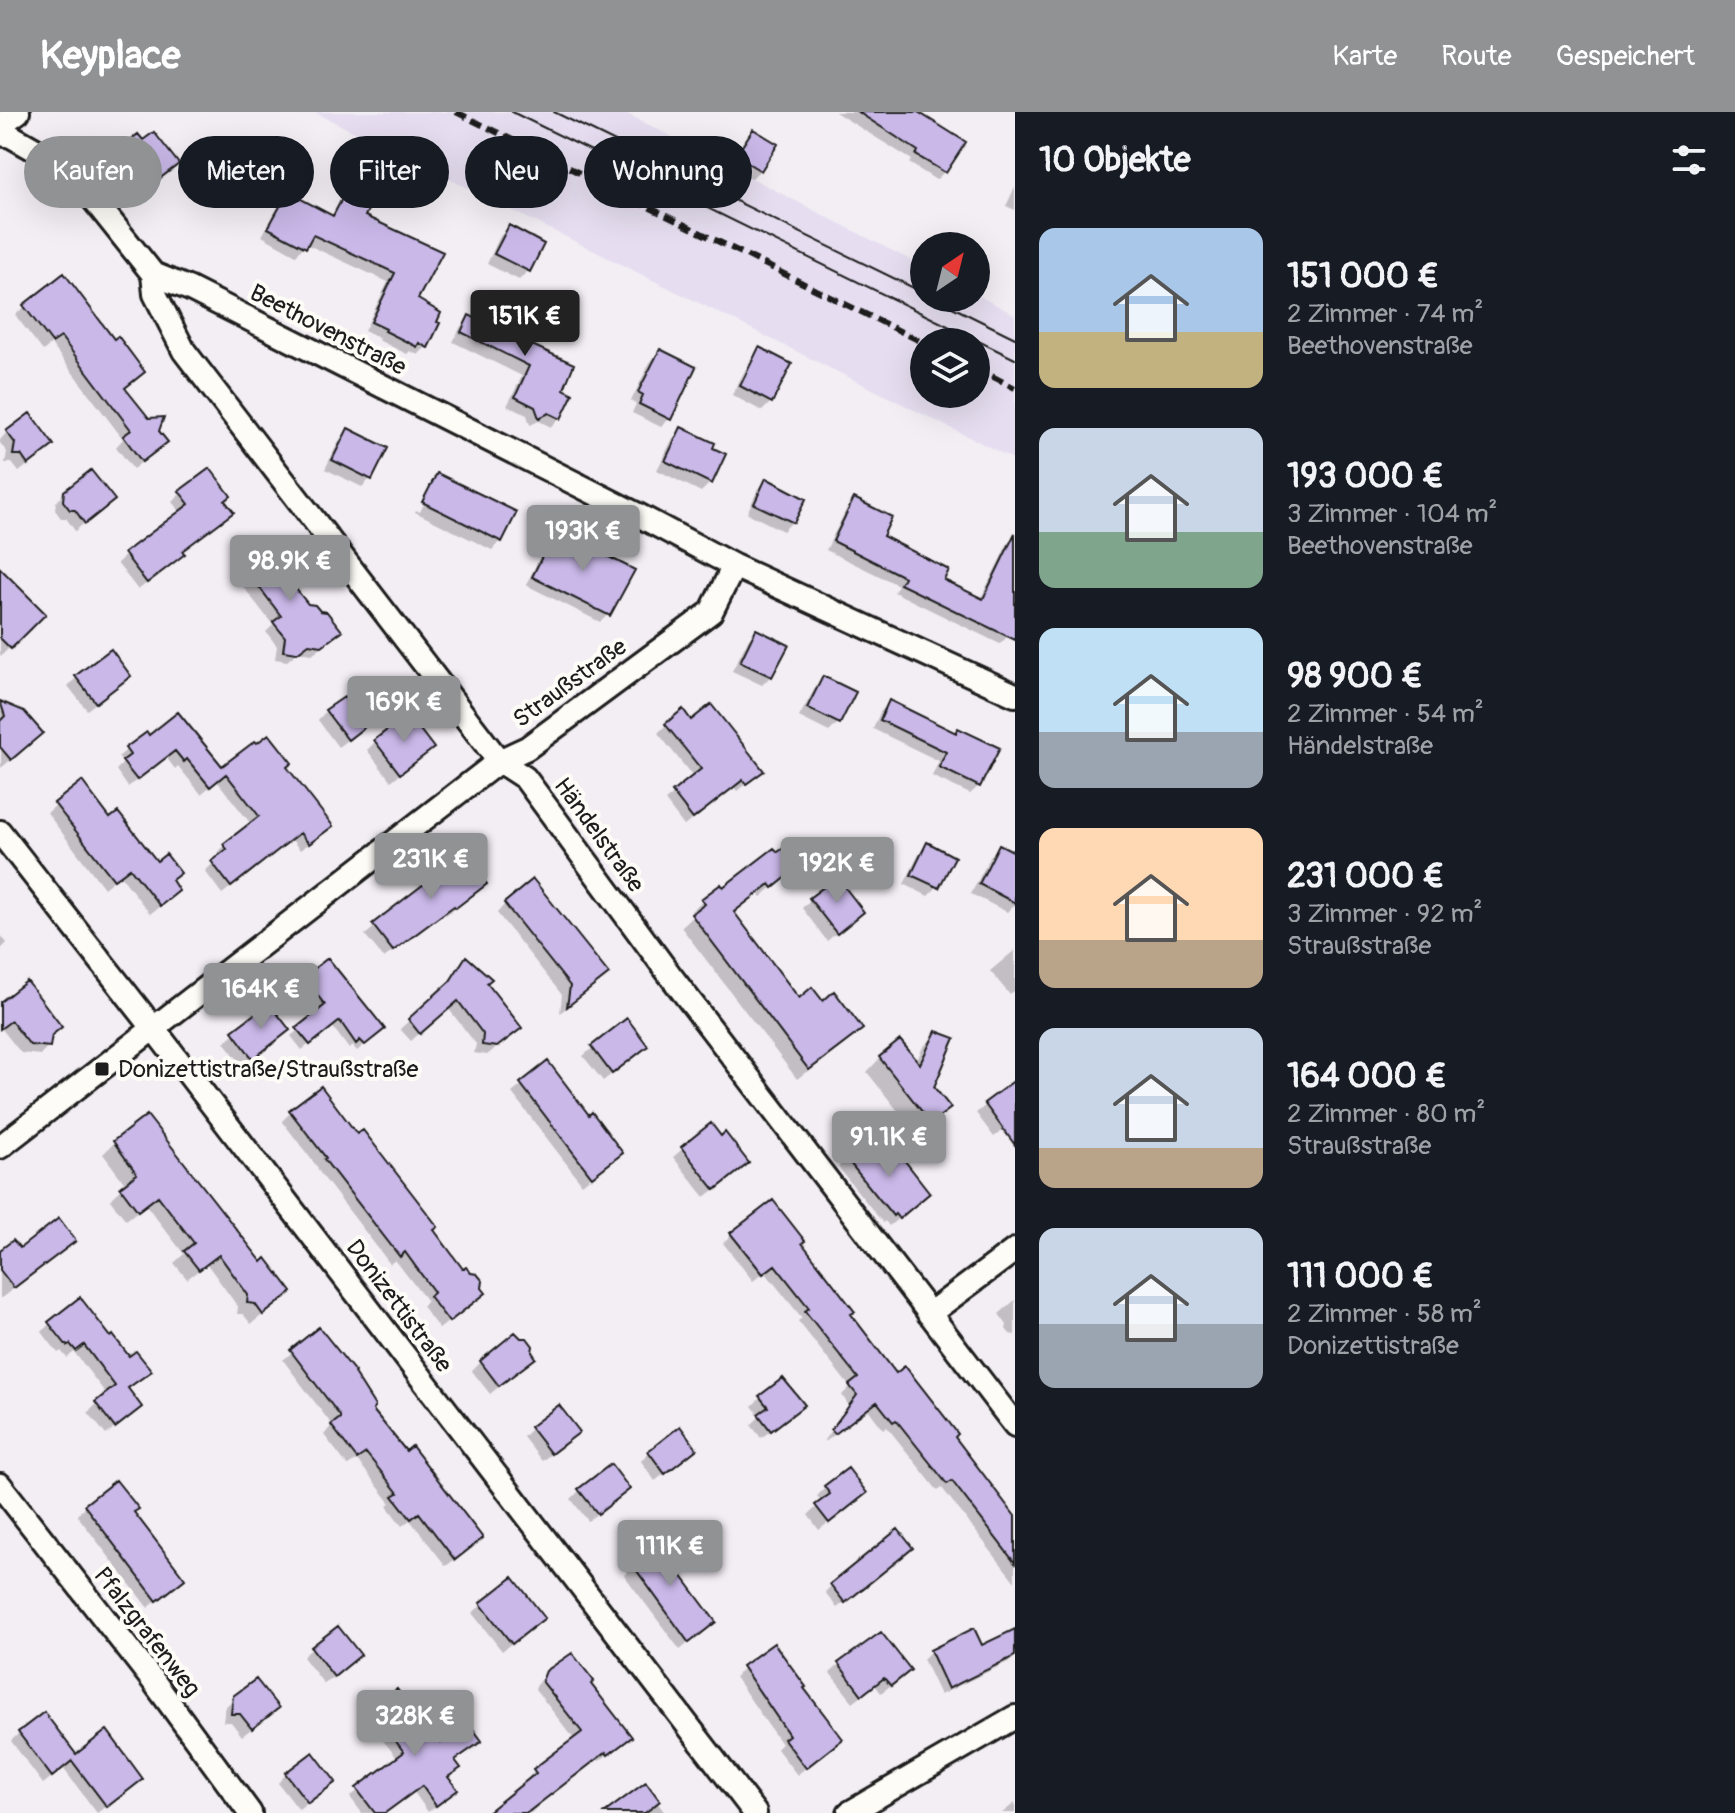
<!DOCTYPE html>
<html lang="de">
<head>
<meta charset="utf-8">
<style>
  :root { --surface:#171b24; --page:#20242c; --text:#f1f3f6; --muted:#9ea1a6; --accent:#919294 }
  body { margin:0; font-family:Pangolin,sans-serif; background:var(--page); color:var(--text); height:100vh; display:flex; flex-direction:column; font-size:30px; white-space:nowrap }
  * { box-sizing:border-box; margin:0 }
  p { font-size:26px; color:var(--muted) }
  .icon { flex:none; width:44px; height:44px; fill:none; stroke:currentColor; stroke-width:2; stroke-linecap:round; stroke-linejoin:round }
  .map { position:relative; flex:1; overflow:hidden }
  .panel { display:flex; flex-direction:column; background:var(--surface); width:720px }
  .panel>* { flex:none }
  .top-card { position:absolute; left:24px; top:24px; width:760px; height:72px; display:flex; gap:16px }
  .needle { width:52px; rotate:35deg }
  .tools { position:absolute; left:910px; top:120px; display:grid; gap:16px }
  .tools a { display:grid; place-items:center; width:80px; height:80px; border-radius:50%; background:var(--surface); box-shadow:0 8px 32px #0002; font-size:40px }
  .price { position:absolute; translate:-50% -68px; padding:0 18px; border-radius:8px; background:var(--accent); color:#fff; font-size:26px; line-height:52px; filter:drop-shadow(0 2px 4px #0008) }
  .price::after { content:''; position:absolute; left:50%; top:48px; width:24px; height:18px; margin-left:-12px; background:inherit; clip-path:polygon(0 0,100% 0,50% 100%) }
  .price.on { background:#222; color:#fff }
  ul { padding:0; list-style:none }
  li { display:flex; align-items:center; gap:24px; height:200px; padding:0 24px }
  li span { display:grid; place-items:center; flex:none; width:224px; height:160px; border-radius:16px; color:#555 }
  li>.icon { margin-inline-start:auto }
  span .icon { width:96px; height:96px; fill:#fffc; stroke-width:1 }
  li b { font-size:34px }
  h2 { display:flex; justify-content:space-between; align-items:center; height:96px; padding:0 24px; font-size:34px }
  .tag { padding:0 28px; border-radius:36px; background:var(--surface); box-shadow:0 8px 32px #0002; font-size:28px; line-height:72px }
  .tag.on { background:var(--accent); color:#fff }
  header { display:flex; align-items:center; gap:48px; box-sizing:border-box; height:112px; padding:0 40px; background:var(--accent); color:#fff }
  header strong { font-size:38px }
  nav { display:flex; gap:44px; margin-inline-start:auto; font-size:28px }
  main { display:flex; flex:1; min-height:0 }
  .map>svg:first-child { display:block }
  .built { fill:#e6def0; fill-rule:evenodd }
  .shadow { fill:#0003 }
  .building { fill:#c9b8e8; stroke:#1c1c1c; stroke-width:2 }
  .lines { fill:none; stroke-linecap:round; stroke-linejoin:round }
  .minor-casing { stroke:#1c1c1c; stroke-width:28 }
  .minor { stroke:#fdfcf7; stroke-width:22 }
  .tram { stroke:#1c1c1c; stroke-width:2 }
  .rail { stroke:#1c1c1c; stroke-width:6; stroke-dasharray:12 6; stroke-linecap:butt }
  .poi-dot { fill:#1c1c1c; stroke:#fdfcf7; stroke-width:3 }
  .labels { text-anchor:middle; dominant-baseline:central; stroke-width:8; stroke-linejoin:round; paint-order:stroke }
  .street-label { font-size:24px; fill:#1c1c1c; stroke:#fdfcf7 }
  .poi-label { font-size:24px; fill:#1c1c1c; stroke:#fdfcf7; text-anchor:start }
</style>
</head>
<body>
<header>
<strong>Keyplace</strong>
<nav><a>Karte</a><a>Route</a><a>Gespeichert</a></nav>
</header>
<main>
<div class="map">
<svg width="1015" height="1701" viewBox="0 0 1015 1701">
  <rect width="100%" height="100%" fill="#f3eef4"/>
  <filter id="ink" filterUnits="userSpaceOnUse"><feTurbulence type="fractalNoise" baseFrequency=".0125" numOctaves="2"/><feDisplacementMap in="SourceGraphic" scale="16" xChannelSelector="R" yChannelSelector="G"/><feConvolveMatrix kernelMatrix="1 2 1 2 8 2 1 2 1" color-interpolation-filters="sRGB"/></filter>
  <g filter="url(#ink)">
    <path class="built" d="M314,0H624L924,155V186H976V182L1015,203V348ZM924,230H976V282H924Z"/>
    <path class="shadow" d="M835,0H915L964,30L944,60L936,68L909,51L912,48Z
      M753,19L760,58L751,67L729,53L744,28Z
      M143,30L176,52L138,83L110,49L118,40Z
      M365,45L363,104L416,188L426,235L418,243L410,239L407,242L378,228L379,226L364,219L388,170L306,132L296,143L262,124L280,91L288,83L331,105L357,54Z
      M1015,75V98L1006,94Z
      M509,116L541,133L528,159L519,168L487,152L500,124Z
      M63,164L114,230L143,260L123,277L157,319L156,339L133,357L116,335L123,327L51,232L43,239L15,203Z
      M502,183L518,228L561,278L560,306L551,315L539,309L530,313L527,303L507,294L522,264L453,230L461,214L470,206L484,212L493,192Z
      M760,238L771,290L762,299L732,283L751,247Z
      M660,239L670,306L661,315L632,301L636,292L631,289L651,248Z
      M682,317L723,343L710,371L701,380L657,358L673,326Z
      M348,318L371,366L362,375L325,357L340,327Z
      M7,320L43,341L19,360L12,351H5L7,340L0,331V328Z
      M437,363L500,429L492,438L415,400L430,371L416,398L420,400L434,371H430Z
      M766,369L792,410L783,419L747,401L758,377Z
      M66,380L112,388L75,419L66,406H61L55,398L56,390Z
      M181,381L223,389L231,400L181,440L173,451L138,478L117,451L126,443L181,401L172,390Z
      M854,388L880,425L941,469L980,488L1007,433L1015,426V511L1008,524L1000,532L894,480L898,473L826,438L847,396Z
      M556,420L608,503L600,510L526,473L548,428Z
      M270,433L282,463L331,528L312,542L298,540L287,549L275,547L277,534L266,520L273,513L234,463Z
      M0,459L43,502L1,544L0,542Z
      M756,520L771,564L762,573L732,559L748,528Z
      M77,565L120,572L87,598L68,574Z
      M824,567L838,611L829,620L799,605L815,576Z
      M1,591L23,600L32,630L1,656Z
      M889,591L955,622L979,674L970,682L932,664L939,649L873,617L880,600Z
      M326,599L354,623L338,635L318,608Z
      M691,611L761,659L737,679L734,675L684,714L665,689L694,666L658,621L666,613Z
      M146,622L221,657L285,655L322,721L300,738L292,728L222,782L205,759L220,745L217,741L225,733L251,712L217,669L201,682L178,654L175,657L166,645L128,675L116,658L123,651L118,645Z
      M376,629L423,644L391,669L367,638Z
      M56,693L110,709L170,769L168,788L150,802L120,763L104,776L47,701Z
      M928,733L952,745L937,775L928,784L904,772L919,742Z
      M1000,735L1015,743V793L1007,800L971,782L991,743Z
      M778,743L801,751L761,785L758,782L732,802L799,889L849,927L797,967L681,815L694,803L691,799L720,774L723,778Z
      M432,763L484,772L446,803L445,801L384,846L365,823L425,774L423,772Z
      M811,787L862,800L827,829L802,796Z
      M505,792L607,862L560,901L562,883L497,801Z
      M0,822L7,831L0,838Z
      M1015,838V878L1010,883L990,859Z
      M467,847L485,871L511,924L487,943L474,941L476,932L448,896L411,929L400,917L443,878L458,856Z
      M304,866L376,923L357,939L353,934L349,937L332,914L302,938L291,924L319,901L298,873Z
      M0,893L48,934L40,943L21,941L1,916L0,917Z
      M269,894L279,927L243,954L224,930Z
      M626,908L637,942L603,969L583,944Z
      M937,921L932,976L948,996L935,1010L917,1023L867,960L880,946L916,950L923,935Z
      M547,952L611,1049L582,1072L512,981Z
      M1015,970V1009L994,1025L976,1001Z
      M291,1000L432,1119L474,1190L439,1217L422,1194L427,1189L395,1148L390,1152L317,1057L318,1056L282,1009Z
      M147,1005L279,1190L251,1212L243,1202H237L238,1195L207,1152L187,1167L174,1151L184,1142L146,1093L126,1108L110,1088L126,1073L103,1042L114,1031Z
      M710,1014L738,1060L705,1085L673,1045Z
      M847,1046L919,1090L889,1114L885,1109L883,1111L838,1055Z
      M732,1122L799,1132L849,1203L895,1264L952,1325L1015,1407V1470L942,1376L938,1379L887,1315L883,1317L868,1297L825,1330L824,1328L849,1294L842,1283L850,1275L798,1209L802,1206L765,1160L753,1169L723,1131Z
      M65,1137L0,1187V1140Z
      M1015,1188V1223L1010,1222L1006,1217L1007,1213L999,1202Z
      M50,1211L128,1247L150,1259L127,1278L131,1303L106,1323L88,1300L107,1283L74,1240L67,1246L61,1239L58,1241L42,1220Z
      M319,1218L371,1298L472,1434L446,1454L410,1408L402,1414L387,1394L390,1390L357,1348L348,1354L324,1323L332,1313L283,1248Z
      M530,1240L534,1246L490,1282L472,1259L481,1250Z
      M761,1285L793,1302L761,1326L751,1313L760,1304L752,1294Z
      M532,1316L568,1328L542,1349L523,1325Z
      M649,1340L686,1345L655,1369L641,1349Z
      M826,1375L856,1389L819,1418L808,1403L822,1390L817,1384Z
      M628,1377L588,1409L571,1387L580,1378Z
      M85,1394L132,1401L182,1467L148,1496L77,1403Z
      M649,1423L714,1510L680,1538L624,1463L627,1460L619,1448Z
      M904,1443L837,1496L825,1480L831,1474Z
      M513,1468L543,1506L502,1539L472,1501Z
      M881,1523L899,1567L881,1581L875,1573L853,1590L830,1561L839,1553Z
      M1015,1531V1545L1012,1548L940,1583L923,1547L931,1539Z
      M312,1536L350,1552L324,1572L303,1545Z
      M744,1556L802,1577L841,1627L797,1663L777,1637L781,1632L735,1565Z
      M547,1561L589,1572L622,1632L599,1649L597,1646L536,1694L537,1695L531,1701H489L529,1669L527,1667L534,1659L575,1628L535,1577L539,1569Z
      M235,1586L267,1605L242,1624L231,1610H223L225,1595Z
      M373,1599L440,1633L472,1636L453,1649L446,1666L448,1685L428,1700L414,1680L385,1701H362L350,1685L398,1647L365,1606Z
      M19,1621L132,1675L97,1701L63,1656L43,1672L11,1629Z
      M286,1662L333,1670L299,1698L278,1671Z
      M645,1673L665,1701H610Z
      M1015,1691V1701H1002Z"/>
    <path class="building" d="M858,0H918L966,30L946,61L916,43L918,39Z
      M753,17L778,32L761,59L736,44Z
      M154,20L179,52L147,76L117,39L138,22L143,28Z
      M365,43L389,55L365,104L443,140L418,187L441,201L437,210L440,211L428,236L419,231L417,235L385,219L386,217L371,210L395,161L313,123L306,136L268,116L288,80L333,104Z
      M509,113L544,132L530,160L494,142Z
      M64,161L114,227L118,224L145,260L125,276L149,306L164,305L159,319L168,330L142,350L123,324L131,318L61,225L52,231L23,193Z
      M502,181L521,190L517,198L532,206L521,228L574,252L564,277L573,282L561,307L549,301L539,306L535,295L515,285L529,254L461,220L469,203L494,215L496,209L490,205Z
      M759,235L792,252L772,291L740,274Z
      M660,237L696,255L671,308L639,292L643,283L638,280Z
      M30,301L54,333L28,353L21,343H13L15,331L6,319Z
      M681,315L715,331L713,336L726,342L712,372L665,349Z
      M348,316L388,336L372,368L332,348Z
      M210,356L231,384L225,389L234,400L182,439L185,442L147,471L124,441L189,392L179,379Z
      M91,358L115,388L85,412L75,398H70L63,389L64,379Z
      M437,361L517,400L502,430L422,390Z
      M766,366L806,387L794,411L754,392Z
      M854,386L892,405L883,424L949,458L944,468L983,487L1015,421V528L900,472L904,465L833,429Z
      M555,418L635,458L610,504L532,465Z
      M270,430L291,457L284,462L308,492L315,493L320,499L327,500L342,519L322,534L309,532L297,541L283,539L285,525L273,510L281,504L242,452Z
      M0,456L46,502L11,537L0,526Z
      M756,517L789,533L772,565L740,550Z
      M111,537L131,564L96,591L75,564Z
      M823,564L856,580L840,612L807,596Z
      M344,585L366,614L348,628L325,598Z
      M889,588L956,621L958,616L1000,636L980,675L939,655L946,640L880,608Z
      M0,589L24,599L43,621L11,648L0,635V609L5,604Z
      M711,592L764,659L746,672L743,668L693,707L672,680L701,657L665,612L683,597L691,608Z
      M178,600L222,654L255,629L257,631L269,622L292,651L287,655L333,714L309,732L300,721L231,775L211,749L227,737L223,732L259,704L226,662L210,675L187,647L184,650L175,639L137,668L122,649L130,643L125,636L147,620L149,623Z
      M408,602L434,636L400,662L374,628Z
      M82,669L110,706L118,700L157,749L166,742L181,761L172,768L179,779L160,794L130,756L114,768L54,691Z
      M927,730L955,745L939,776L911,763Z
      M789,732L804,751L773,776L770,772L734,800L799,886L812,875L823,889L834,879L863,917L809,958L691,802L705,792L701,787L721,772L723,775L774,736L778,740Z
      M999,732L1015,740V791L979,772Z
      M461,738L487,772L456,796L454,794L393,839L372,812L433,765L430,762Z
      M837,765L864,800L837,822L809,786Z
      M533,767L609,862L567,895L570,874L504,791Z
      M466,844L492,867L487,871L522,916L497,935L482,933L483,922L458,889L420,922L408,907L450,869Z
      M328,846L385,917L365,933L360,928L356,932L340,909L310,933L296,916L325,893L303,865Z
      M27,869L62,915L52,923L50,935L30,933L11,909L0,917V890Z
      M269,891L290,918L253,947L232,919Z
      M627,906L648,934L612,962L591,934Z
      M936,919L955,926L934,975L951,996L931,1011L879,945L900,928L920,952Z
      M548,949L589,1003L592,1000L623,1041L592,1065L520,971Z
      M1015,968V1033L984,991Z
      M321,974L357,1022L363,1018L438,1115L434,1118L463,1157L466,1155L471,1161L477,1162L483,1169L482,1176L486,1181L449,1210L429,1184L434,1180L405,1140L400,1145L324,1047L326,1046L289,998Z
      M147,1003L262,1150L266,1146L292,1180L263,1203L255,1192L247,1191L248,1183L219,1143L199,1158L184,1139L194,1131L158,1084L138,1099L120,1075L137,1062L113,1029Z
      M711,1011L721,1024L725,1020L749,1051L715,1078L681,1035Z
      M866,1029L880,1047L894,1035L930,1081L899,1107L895,1102L893,1104L845,1045Z
      M773,1088L805,1129L802,1131L855,1200L851,1202L896,1261L905,1254L958,1322L955,1325L1015,1404V1451L952,1369L947,1372L896,1308L893,1310L877,1290L835,1322L831,1318L857,1283L849,1273L858,1266L805,1199L809,1196L775,1153L763,1162L730,1121Z
      M59,1106L76,1129L14,1176L0,1158V1138L13,1128L20,1136Z
      M80,1185L111,1225L113,1223L129,1244L136,1239L152,1259L128,1276L142,1295L115,1316L95,1290L115,1274L84,1233L76,1239L70,1232L67,1234L48,1210Z
      M319,1215L355,1260L354,1261L375,1294L373,1298L406,1339L412,1334L483,1426L455,1448L419,1401L411,1407L393,1384L398,1381L366,1341L357,1347L331,1313L340,1306V1304L290,1238Z
      M515,1220L521,1226H527L533,1234L532,1240L536,1246L499,1274L480,1249Z
      M783,1266L805,1293L771,1319L758,1302L768,1295L759,1284Z
      M559,1293L580,1320L551,1342L530,1315Z
      M680,1314L697,1337L665,1362L648,1339Z
      M611,1352L630,1377L598,1402L578,1377Z
      M848,1356L867,1381L829,1411L815,1393L830,1382L824,1374Z
      M116,1368L139,1397L134,1400L185,1467L157,1489L84,1393Z
      M898,1417L913,1436L845,1491L830,1472Z
      M649,1420L716,1510L689,1531L632,1452L635,1450L626,1438Z
      M513,1465L545,1506L512,1532L480,1491Z
      M338,1514L361,1543L334,1565L311,1535Z
      M974,1516L982,1533L1015,1517V1544L948,1577L930,1538Z
      M881,1520L911,1558L891,1574L884,1566L862,1583L838,1551Z
      M774,1531L806,1575L804,1576L843,1627L806,1656L784,1627L789,1623L742,1554Z
      M572,1541L594,1569L591,1572L632,1625L608,1643L606,1640L527,1701H486L536,1661L533,1657L582,1620L542,1569L546,1559Z
      M256,1567L279,1596L252,1617L240,1602H231L233,1584Z
      M397,1577L433,1623L435,1622L441,1630L467,1609L482,1629L455,1648L461,1656L448,1665L458,1678L436,1694L422,1674L385,1701H375L356,1676L404,1640L371,1597Z
      M44,1600L76,1642L107,1618L143,1667L107,1695L72,1649L52,1665L18,1620Z
      M313,1640L336,1670L308,1691L285,1661Z
      M646,1670L660,1689L645,1701H604Z"/>
    <g class="lines">
      <defs>
        <path id="minor" d="M0,13L18,0
          M0,22L11,24L55,49L89,82L153,162L190,177L638,403L734,454L1015,583
          M153,162L155,182L184,239L499,649L525,666L670,863L1015,1313
          M0,720L154,917L755,1701
          M0,1035L499,649L527,636L711,500L734,454
          M929,1202L1015,1138
          M0,1373L154,1570L250,1701
          M849,1701L1015,1605"/>
      </defs>
      <use href="#minor" class="minor-casing"/>
      <use href="#minor" class="minor"/>
      <path class="tram" d="M512,0L1015,247
        M554,0L924,181
        M934,186L1015,226"/>
      <path class="rail" d="M456,0L924,231
        M976,256L1015,276"/>
    </g>
  </g>
  <rect class="poi-dot" x="94" y="949" width="16" height="16" rx="4"/>
  <g class="labels">
    <g class="street-label">
      <text transform="translate(328 218) rotate(27)">Beethovenstraße</text>
      <text transform="translate(570 571) rotate(-36)">Straußstraße</text>
      <text transform="translate(599 723) rotate(54)">Händelstraße</text>
      <text transform="translate(399 1194) rotate(53)">Donizettistraße</text>
      <text transform="translate(147 1520) rotate(52)">Pfalzgrafenweg</text>
    </g>
    <g class="poi-label">
      <text x="118" y="957">Donizettistraße/Straußstraße</text>
    </g>
  </g>
</svg>
<div class="tools">
<a><svg class="needle" viewBox="-14 -14 28 28"><path d="M0-13l5 13h-10z" fill="#e53935"/><path d="M0 13l5-13h-10z" fill="#9ea1a6"/></svg></a>
<a><svg class="icon" aria-label="layers" viewBox="0 0 24 24"><path d="M12 4l9 5-9 5-9-5zM3 14l9 5 9-5"/></svg></a>
</div>
<b class="price on" style="left:525px;top:246px">151K €</b>
<b class="price" style="left:583px;top:461px">193K €</b>
<b class="price" style="left:290px;top:491px">98.9K €</b>
<b class="price" style="left:404px;top:632px">169K €</b>
<b class="price" style="left:431px;top:789px">231K €</b>
<b class="price" style="left:837px;top:793px">192K €</b>
<b class="price" style="left:261px;top:919px">164K €</b>
<b class="price" style="left:889px;top:1067px">91.1K €</b>
<b class="price" style="left:670px;top:1476px">111K €</b>
<b class="price" style="left:415px;top:1646px">328K €</b>
<div class="top-card">
<a class="tag on">Kaufen</a>
<a class="tag">Mieten</a>
<a class="tag">Filter</a>
<a class="tag">Neu</a>
<a class="tag">Wohnung</a>
</div>
</div>
<section class="panel">
<h2>10 Objekte<svg class="icon" aria-label="filters" viewBox="0 0 24 24"><path d="M4 7h16M4 17h16"/><circle cx="9" cy="7" r="2"/><circle cx="15" cy="17" r="2"/></svg></h2>
<ul>
<li><span style="background:linear-gradient(#a9c7e8 65%,#c2b280 0)"><svg class="icon" aria-label="home" viewBox="0 0 24 24"><path d="M3 11l9-7 9 7M6 9v11h12V9"/></svg></span><div><b>151 000 €</b><p>2 Zimmer · 74 m²</p><p>Beethovenstraße</p></div></li>
<li><span style="background:linear-gradient(#c9d6e8 65%,#7fa58c 0)"><svg class="icon" aria-label="home" viewBox="0 0 24 24"><path d="M3 11l9-7 9 7M6 9v11h12V9"/></svg></span><div><b>193 000 €</b><p>3 Zimmer · 104 m²</p><p>Beethovenstraße</p></div></li>
<li><span style="background:linear-gradient(#bfe0f5 65%,#9aa5b1 0)"><svg class="icon" aria-label="home" viewBox="0 0 24 24"><path d="M3 11l9-7 9 7M6 9v11h12V9"/></svg></span><div><b>98 900 €</b><p>2 Zimmer · 54 m²</p><p>Händelstraße</p></div></li>
<li><span style="background:linear-gradient(#ffd9b3 70%,#b9a48a 0)"><svg class="icon" aria-label="home" viewBox="0 0 24 24"><path d="M3 11l9-7 9 7M6 9v11h12V9"/></svg></span><div><b>231 000 €</b><p>3 Zimmer · 92 m²</p><p>Straußstraße</p></div></li>
<li><span style="background:linear-gradient(#c9d6e8 75%,#b9a48a 0)"><svg class="icon" aria-label="home" viewBox="0 0 24 24"><path d="M3 11l9-7 9 7M6 9v11h12V9"/></svg></span><div><b>164 000 €</b><p>2 Zimmer · 80 m²</p><p>Straußstraße</p></div></li>
<li><span style="background:linear-gradient(#c9d6e8 60%,#9aa5b1 0)"><svg class="icon" aria-label="home" viewBox="0 0 24 24"><path d="M3 11l9-7 9 7M6 9v11h12V9"/></svg></span><div><b>111 000 €</b><p>2 Zimmer · 58 m²</p><p>Donizettistraße</p></div></li>
</ul>
</section>
</main>
</body>
</html>
